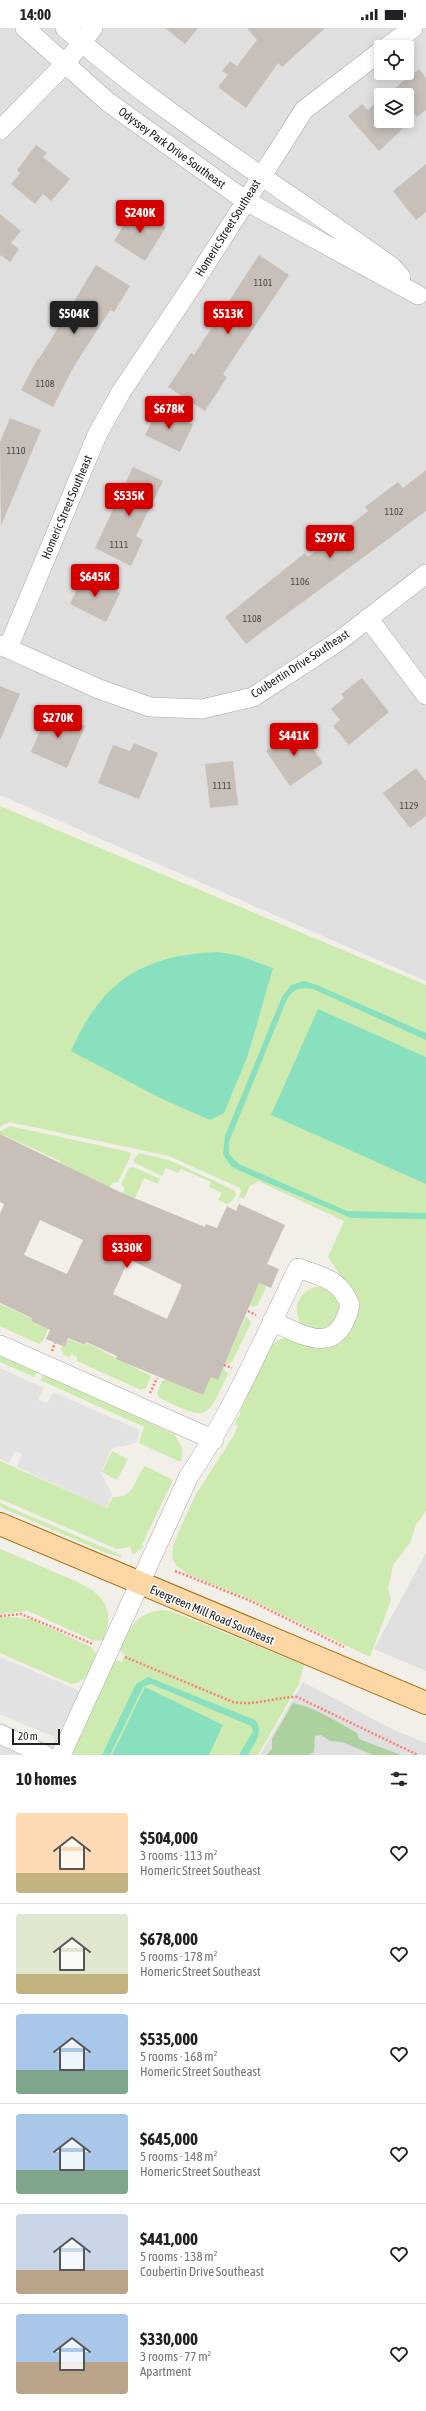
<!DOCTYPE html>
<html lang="en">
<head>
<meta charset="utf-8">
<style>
  :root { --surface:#fff; --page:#f6f6f6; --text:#202124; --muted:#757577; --line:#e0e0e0; --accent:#d40000 }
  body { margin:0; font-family:"Asap Condensed",sans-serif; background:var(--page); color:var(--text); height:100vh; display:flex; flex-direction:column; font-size:15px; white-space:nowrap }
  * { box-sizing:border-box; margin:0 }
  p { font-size:13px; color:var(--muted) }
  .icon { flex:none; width:22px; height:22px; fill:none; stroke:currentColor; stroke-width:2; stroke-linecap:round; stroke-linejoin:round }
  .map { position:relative; height:1727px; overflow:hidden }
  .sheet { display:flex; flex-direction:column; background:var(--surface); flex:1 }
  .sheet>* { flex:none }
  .fabs { position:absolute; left:374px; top:12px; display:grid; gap:8px }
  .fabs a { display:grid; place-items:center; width:40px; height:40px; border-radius:4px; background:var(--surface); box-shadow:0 2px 10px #0003; font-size:20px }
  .scale { position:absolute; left:12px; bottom:10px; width:48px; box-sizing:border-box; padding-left:4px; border:2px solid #222; border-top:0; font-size:11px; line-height:14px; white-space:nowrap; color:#222; -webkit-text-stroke:3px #fff; paint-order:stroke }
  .price { position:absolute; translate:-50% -34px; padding:0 9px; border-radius:4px; background:var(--accent); color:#fff; font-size:13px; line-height:26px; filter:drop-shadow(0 1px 2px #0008) }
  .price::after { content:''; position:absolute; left:50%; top:24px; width:12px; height:9px; margin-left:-6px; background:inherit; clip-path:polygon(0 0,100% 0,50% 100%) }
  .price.selected { background:#222; color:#fff }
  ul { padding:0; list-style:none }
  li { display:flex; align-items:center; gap:12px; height:100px; padding:0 16px }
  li+li { border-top:1px solid var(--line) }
  li span { display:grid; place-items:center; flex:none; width:112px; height:80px; border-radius:4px; color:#555 }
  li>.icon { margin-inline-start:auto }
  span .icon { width:48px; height:48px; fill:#fffc; stroke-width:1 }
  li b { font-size:17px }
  h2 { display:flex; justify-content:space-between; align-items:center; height:48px; padding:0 16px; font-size:17px }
  .status { display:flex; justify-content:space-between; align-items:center; height:28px; padding:0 20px; background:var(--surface); direction:ltr }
  .status svg { height:11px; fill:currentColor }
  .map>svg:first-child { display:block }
  .residential { fill:#e0dfdf; fill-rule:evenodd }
  .grass { fill:#cdebb0 }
  .forest { fill:#add19e }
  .pitch { fill:#88e0be }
  .parking { fill:#e2e2e2 }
  .building { fill:#c7bfb8; fill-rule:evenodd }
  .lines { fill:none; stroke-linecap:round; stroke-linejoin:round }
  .minor-casing { stroke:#a9a9a9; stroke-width:20 }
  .major-casing { stroke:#a06b00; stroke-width:24 }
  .path { stroke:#fa8072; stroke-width:2.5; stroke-dasharray:2 2; stroke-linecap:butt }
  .minor { stroke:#fff; stroke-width:19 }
  .major { stroke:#fcd6a4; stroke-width:22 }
  .labels { text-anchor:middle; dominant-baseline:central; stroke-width:3; stroke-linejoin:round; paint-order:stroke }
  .number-label { font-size:10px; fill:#4b4948 }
  .street-label { font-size:12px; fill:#222; stroke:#fff }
</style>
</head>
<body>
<div class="status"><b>14:00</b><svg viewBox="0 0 49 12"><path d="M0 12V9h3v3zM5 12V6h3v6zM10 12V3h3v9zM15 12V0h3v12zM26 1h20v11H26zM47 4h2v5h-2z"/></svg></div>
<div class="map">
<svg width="426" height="1727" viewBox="0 0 426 1727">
  <rect width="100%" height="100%" fill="#f2efe9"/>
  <path class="residential" d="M0,0H426V953L0,767ZM381,19H407V45H381ZM381,67H407V93H381Z
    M426,1525V1643L374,1621Z
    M303,1654L396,1703L426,1715V1727H260Z"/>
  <path class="grass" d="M0,778L426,957V1483L416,1497L410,1515L393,1537L388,1561L391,1572L370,1629L252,1572L187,1546L176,1537L172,1530L173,1518L182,1496L196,1466L234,1407L238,1398L235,1396L238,1388L240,1389V1382L271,1318C285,1303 302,1313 319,1318L351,1263L328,1229L344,1193L258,1153L250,1158L244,1171L240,1169L236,1176L241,1164L240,1160L169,1128L9,1094L0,1099Z
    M10,1098L130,1124L131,1127L118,1154L112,1155L110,1159L59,1136L60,1133L1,1106L0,1109V1103Z
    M139,1125L169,1132L234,1162L236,1166L231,1174L227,1176L218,1172L222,1165L209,1159L211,1154L181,1141L178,1145L166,1140L162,1148L135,1135L133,1132Z
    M133,1139L160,1151L158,1156L144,1150L135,1170L122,1165L125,1160L121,1156L129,1140Z
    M259,1255L266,1258L258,1277L253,1279L249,1277Z
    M315,1259H325L344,1276L329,1304L302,1298C292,1282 297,1265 315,1259Z
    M0,1276L31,1290L30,1293L48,1301L43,1313L39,1316L0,1298Z
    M246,1288L251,1295L232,1334L228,1336L225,1335Z
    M68,1311L85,1318L87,1315L151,1348L146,1360L141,1362L77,1333V1329L71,1326L69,1330L63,1326L61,1321L62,1318L65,1319Z
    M0,1327L37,1344L34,1349L0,1334Z
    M223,1340L228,1346C205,1395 208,1392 159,1370L157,1365L162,1353L166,1351L203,1367L211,1349Z
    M43,1346L174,1406L183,1421L181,1433H178L139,1415L144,1399L40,1352Z
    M112,1423L128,1431L117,1452L102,1444Z
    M0,1433L107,1480L113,1469C136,1470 133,1451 145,1438L173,1452L145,1510L142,1517L144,1518L133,1527L130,1519L117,1521L0,1471Z
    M0,1475L121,1527V1529L106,1525L0,1479Z
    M0,1521C18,1528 36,1536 54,1544C86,1557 122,1569 103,1612L94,1613L28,1583L0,1586Z
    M162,1582L171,1583L304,1637L299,1656L258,1727H74L72,1725L114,1632L122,1634L125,1627L119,1622C129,1601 136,1584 162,1582Z
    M0,1588L31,1591L91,1619L97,1627C91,1639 87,1655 71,1656L0,1625Z"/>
  <path class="forest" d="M293,1675C316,1680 336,1693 357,1705L359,1711L401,1727H373L342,1714L330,1713L321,1707L315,1708L314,1724L309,1727H266L272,1721V1711Z"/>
  <path class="pitch" d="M217,924L237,927L273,940L248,1027L224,1085L210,1092L158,1069L71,1023C101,954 142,927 217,924Z
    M304,953L317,957L426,1005V1012L313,961C301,959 294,960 287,971L229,1114V1126L239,1136L347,1183L426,1185V1191L351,1190L240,1143L231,1138L223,1126L225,1108L282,969L291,957Z
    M318,981L426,1029V1156L271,1087Z
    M148,1649L255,1692C265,1704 254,1715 248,1727H239L253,1703L251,1698L151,1656L143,1659L110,1727H102L136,1656Z
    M145,1659L223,1697L209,1727H112Z"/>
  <path class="parking" d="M0,1340L44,1360L38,1371L42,1374H48L53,1364L140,1402L136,1415L111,1421L101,1445L112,1467L106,1480L17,1439L22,1426L15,1423L9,1435L0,1431Z
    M0,1629L71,1659L94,1672L72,1725L74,1727H0V1694L51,1717L55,1712L54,1709L0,1686Z"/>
  <path class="building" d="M165,0H198L185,16Z
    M247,0H325L282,39L278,35L246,80L218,59L228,47L222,43L230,33L237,38L257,12Z
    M419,41L426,50V82L417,89L407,77V67H386Z
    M381,69V93H411L379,123L348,88L362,76L368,82Z
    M36,117L47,125L43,129L70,151L51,173L43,166L35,176L11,156L20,145L17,142Z
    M426,136V184L416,192L393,163Z
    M135,179L166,199L145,233L114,213Z
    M0,186L21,203L11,215L19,221L10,234L1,227L0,229Z
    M259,227L289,247L223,346L227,349L205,383L168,359L191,325L194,327Z
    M96,237L130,258L114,284L110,282L73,340L53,379L21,362L38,330L39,331Z
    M159,380L193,397L180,424L145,407Z
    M10,390L41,402L1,498L0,414Z
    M133,439L163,453L136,508L143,512L131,538L95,520Z
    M426,442V483L246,616L225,589L305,525L308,529L368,483L365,479L398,454L403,460Z
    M84,547L120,565L106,594L70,576Z
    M362,650L389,684L349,717L333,698L340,692L331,681L344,670L341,666Z
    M0,658L20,666L0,712Z
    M49,682L85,698L67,740L31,724Z
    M299,700L323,735L290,758L266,723Z
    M134,715L158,725L139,771L98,755L113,717L130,723Z
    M233,733L238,777L210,780L205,736Z
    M416,740L426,753V788L410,800L383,765Z
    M0,1106L122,1165L205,1199L206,1196L217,1200L227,1178L236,1183L239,1176L285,1197L267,1236L279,1241L271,1260L259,1255L218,1352L211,1349L203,1367L116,1331L117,1328L86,1314L85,1317L68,1310L65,1319L46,1311L50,1302L31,1293L32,1290L0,1275V1186L4,1176L0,1174ZM40,1192L83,1212L67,1246L24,1227ZM129,1231L182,1257L167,1291L113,1266Z"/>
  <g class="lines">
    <defs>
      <path id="minor" d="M25,0L108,74L246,173L418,267
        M65,0C166,89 283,160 392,239L401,249
        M387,19L413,0
        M0,102L65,36L93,0
        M368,590L426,667
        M0,617L99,661L150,679L202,681L253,669L339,613L426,546
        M8,620L97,407L121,364L195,253L304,82L381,23
        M0,1317L214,1412
        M0,1706L45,1727
        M61,1727L189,1448C233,1383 264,1310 298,1240C323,1249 340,1251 350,1277C338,1329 306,1309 272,1293"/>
      <path id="major" d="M0,1496L426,1675"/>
    </defs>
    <use href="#minor" class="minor-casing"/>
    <use href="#major" class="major-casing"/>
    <path class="path" d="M248,1283L256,1287
      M52,1323L55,1315
      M224,1337L232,1340
      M150,1365L157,1350
      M175,1543L251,1573L344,1619
      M0,1588L21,1586L93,1616
      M125,1629L233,1674C258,1678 273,1669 297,1669L418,1727"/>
    <use href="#minor" class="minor"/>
    <use href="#major" class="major"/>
  </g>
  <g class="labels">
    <g class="number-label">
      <text x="263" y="254">1101</text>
      <text x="45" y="355">1108</text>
      <text x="16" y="422">1110</text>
      <text x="394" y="483">1102</text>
      <text x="119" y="516">1111</text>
      <text x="300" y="553">1106</text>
      <text x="252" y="590">1108</text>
      <text x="222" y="757">1111</text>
      <text x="409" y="777">1129</text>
    </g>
    <g class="street-label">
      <text transform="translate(172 120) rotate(36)">Odyssey Park Drive Southeast</text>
      <text transform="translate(228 200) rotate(-58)">Homeric Street Southeast</text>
      <text transform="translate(67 479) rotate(-67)">Homeric Street Southeast</text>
      <text transform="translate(300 636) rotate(-33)">Coubertin Drive Southeast</text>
      <text transform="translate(212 1587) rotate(23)">Evergreen Mill Road Southeast</text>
    </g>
  </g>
</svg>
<div class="fabs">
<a><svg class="icon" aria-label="locate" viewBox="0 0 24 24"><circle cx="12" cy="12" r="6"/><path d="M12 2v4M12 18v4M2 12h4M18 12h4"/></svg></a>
<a><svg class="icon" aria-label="layers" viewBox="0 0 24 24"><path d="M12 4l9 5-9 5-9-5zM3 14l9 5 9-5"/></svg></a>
</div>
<div class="scale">20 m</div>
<b class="price" style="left:140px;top:206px">$240K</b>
<b class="price selected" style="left:74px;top:307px">$504K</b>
<b class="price" style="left:228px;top:307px">$513K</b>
<b class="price" style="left:169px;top:402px">$678K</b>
<b class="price" style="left:129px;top:489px">$535K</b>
<b class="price" style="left:330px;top:531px">$297K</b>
<b class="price" style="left:95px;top:570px">$645K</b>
<b class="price" style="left:58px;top:711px">$270K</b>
<b class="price" style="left:294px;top:729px">$441K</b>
<b class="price" style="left:127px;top:1241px">$330K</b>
</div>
<section class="sheet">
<h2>10 homes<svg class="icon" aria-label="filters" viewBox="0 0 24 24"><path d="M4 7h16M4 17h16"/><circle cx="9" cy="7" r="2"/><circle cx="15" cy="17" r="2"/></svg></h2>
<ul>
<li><span style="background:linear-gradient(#ffd9b3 75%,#c2b280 0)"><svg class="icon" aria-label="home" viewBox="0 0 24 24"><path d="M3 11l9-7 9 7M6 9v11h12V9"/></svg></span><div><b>$504,000</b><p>3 rooms · 113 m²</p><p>Homeric Street Southeast</p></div><svg class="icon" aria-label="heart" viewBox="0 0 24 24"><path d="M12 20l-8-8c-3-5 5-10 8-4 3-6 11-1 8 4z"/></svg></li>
<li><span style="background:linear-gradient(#dfe7d0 75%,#c2b280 0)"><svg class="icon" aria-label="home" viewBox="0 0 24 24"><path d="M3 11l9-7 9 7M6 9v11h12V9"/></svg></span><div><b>$678,000</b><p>5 rooms · 178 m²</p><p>Homeric Street Southeast</p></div><svg class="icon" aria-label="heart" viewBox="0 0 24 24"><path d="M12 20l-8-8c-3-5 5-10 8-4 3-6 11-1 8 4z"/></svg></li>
<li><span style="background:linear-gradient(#a9c7e8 70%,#7fa58c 0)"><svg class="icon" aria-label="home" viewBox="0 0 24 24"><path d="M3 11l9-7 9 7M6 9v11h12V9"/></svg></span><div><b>$535,000</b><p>5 rooms · 168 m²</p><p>Homeric Street Southeast</p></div><svg class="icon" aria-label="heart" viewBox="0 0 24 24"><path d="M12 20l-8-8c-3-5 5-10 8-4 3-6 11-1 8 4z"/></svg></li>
<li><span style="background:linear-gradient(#a9c7e8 70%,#7fa58c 0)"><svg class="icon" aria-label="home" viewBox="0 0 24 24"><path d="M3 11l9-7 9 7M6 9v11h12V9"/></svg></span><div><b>$645,000</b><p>5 rooms · 148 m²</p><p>Homeric Street Southeast</p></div><svg class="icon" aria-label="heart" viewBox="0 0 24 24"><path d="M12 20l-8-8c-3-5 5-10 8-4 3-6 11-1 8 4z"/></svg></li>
<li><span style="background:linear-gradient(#c9d6e8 70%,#b9a48a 0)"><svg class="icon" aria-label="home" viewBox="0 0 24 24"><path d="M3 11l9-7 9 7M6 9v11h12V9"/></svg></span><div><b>$441,000</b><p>5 rooms · 138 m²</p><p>Coubertin Drive Southeast</p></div><svg class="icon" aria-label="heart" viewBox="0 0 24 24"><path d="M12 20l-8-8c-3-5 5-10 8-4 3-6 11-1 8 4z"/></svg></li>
<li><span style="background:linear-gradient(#a9c7e8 60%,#b9a48a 0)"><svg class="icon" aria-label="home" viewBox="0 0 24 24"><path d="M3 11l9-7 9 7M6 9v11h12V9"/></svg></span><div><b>$330,000</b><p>3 rooms · 77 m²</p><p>Apartment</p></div><svg class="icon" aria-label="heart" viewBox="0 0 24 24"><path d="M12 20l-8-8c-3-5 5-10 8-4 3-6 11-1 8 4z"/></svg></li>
</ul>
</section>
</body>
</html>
